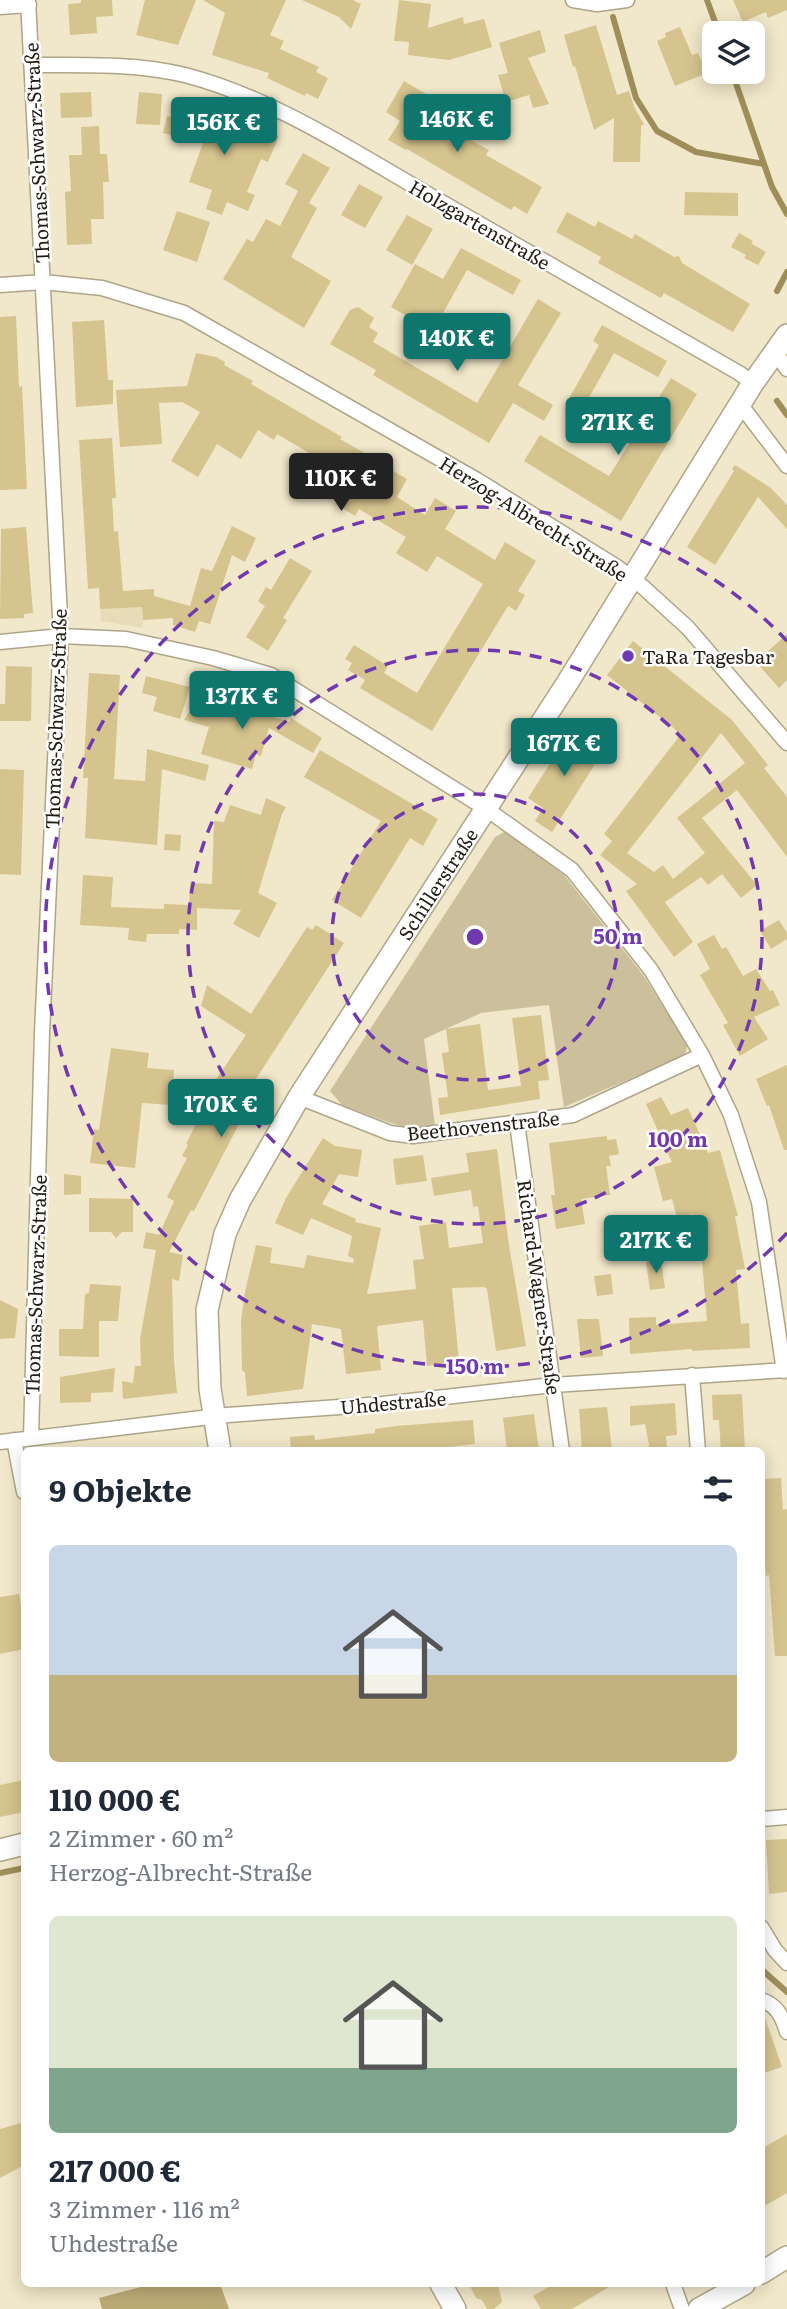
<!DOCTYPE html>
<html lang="de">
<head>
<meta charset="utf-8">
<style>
  :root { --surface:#fff; --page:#f2f2f3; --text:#1f2937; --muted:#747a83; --accent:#0f766e }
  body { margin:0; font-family:Literata,serif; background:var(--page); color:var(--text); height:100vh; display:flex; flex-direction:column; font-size:26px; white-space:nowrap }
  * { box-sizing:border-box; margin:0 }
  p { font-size:23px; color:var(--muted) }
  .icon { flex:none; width:38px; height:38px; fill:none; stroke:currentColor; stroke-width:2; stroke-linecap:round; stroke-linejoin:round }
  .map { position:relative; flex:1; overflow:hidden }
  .drawer { position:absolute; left:21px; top:1447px; width:744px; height:840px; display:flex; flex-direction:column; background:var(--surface); border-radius:10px; box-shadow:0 4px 18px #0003 }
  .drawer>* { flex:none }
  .tools { position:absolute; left:702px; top:21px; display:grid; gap:14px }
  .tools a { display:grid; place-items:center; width:63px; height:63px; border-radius:10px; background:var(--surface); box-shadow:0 4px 18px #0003; font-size:35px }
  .price { position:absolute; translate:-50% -60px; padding:0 16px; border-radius:7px; background:var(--accent); color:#fff; font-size:23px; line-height:46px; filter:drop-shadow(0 2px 4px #0008) }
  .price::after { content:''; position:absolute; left:50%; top:42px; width:21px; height:16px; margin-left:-10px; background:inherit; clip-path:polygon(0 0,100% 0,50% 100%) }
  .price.selected { background:#222; color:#fff }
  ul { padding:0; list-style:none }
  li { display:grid; align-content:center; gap:14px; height:371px; padding:0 28px }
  li span { display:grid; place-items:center; height:217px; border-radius:10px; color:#555 }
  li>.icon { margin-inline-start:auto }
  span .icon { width:126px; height:126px; fill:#fffc; stroke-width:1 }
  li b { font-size:30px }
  h2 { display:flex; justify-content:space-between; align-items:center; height:84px; padding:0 28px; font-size:30px }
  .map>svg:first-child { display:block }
  .built { fill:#e8dbb8 }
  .green { fill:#cbbf9c }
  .forest { fill:#bdab77 }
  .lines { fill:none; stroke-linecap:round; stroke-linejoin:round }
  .stream { stroke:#9f8e5a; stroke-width:6 }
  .building { fill:#d6c48f; fill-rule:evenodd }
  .street-casing { stroke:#aea589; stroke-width:17 }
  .secondary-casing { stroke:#aea589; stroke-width:24 }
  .street { stroke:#fff; stroke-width:14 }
  .secondary { stroke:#fff; stroke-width:21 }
  .ring { fill:none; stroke:#7039af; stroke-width:3.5; stroke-dasharray:12 9 }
  .poi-dot { fill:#7039af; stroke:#fff; stroke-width:2.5 }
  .labels { text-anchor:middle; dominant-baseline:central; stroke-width:5; stroke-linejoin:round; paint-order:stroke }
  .street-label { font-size:19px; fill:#221e14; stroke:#fff }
  .poi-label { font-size:19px; fill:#221e14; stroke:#fff; text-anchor:start }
  .centre { fill:#7039af; stroke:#fff; stroke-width:3.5 }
  .ring-label { font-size:21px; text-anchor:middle; font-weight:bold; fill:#7039af; stroke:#fff; stroke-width:5; stroke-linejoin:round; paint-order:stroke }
</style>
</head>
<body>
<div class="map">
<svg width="787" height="2309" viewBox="0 0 787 2309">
  <rect width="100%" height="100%" fill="#f1e7ca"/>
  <path class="built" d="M142,590L143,628L101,621L100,593Z"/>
  <path class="green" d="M506,831L564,875L643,975L688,1045L684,1056L564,1107L549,1005L481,1013L424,1039L435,1126H401L382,1120L342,1105L330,1091L495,837Z"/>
  <path class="forest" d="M152,2284H220L229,2309H102L99,2298Z"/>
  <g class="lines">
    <path class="stream" d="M707,0L719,33
      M613,17L636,98L657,131L696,152L764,164
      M732,72L772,187L787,214
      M777,291L787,272
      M777,401L787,415
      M0,1873L24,1868
      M761,1969L787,1992"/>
  </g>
  <path class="building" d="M81,0H112L113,16L96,17L97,33L70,35L68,4L81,3Z
    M145,0H196L178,45L136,35Z
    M203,0H286L270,35L284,41L280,49L319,67L316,72L328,78L318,99L306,93L305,96L267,78L269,73L212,55L225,13Z
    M302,0H353L361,4L351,29L339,17Z
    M399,0L431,4L428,28L463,17L464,24L484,19L492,47L449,60L408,55L409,42L394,41Z
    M733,0H787V10L768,18L766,12L743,22Z
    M596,25L617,95L629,91L635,109L644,124L641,126L640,162H613L614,118L594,130L575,66L573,67L564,35Z
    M680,27L692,55L698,53L707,73L675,86L657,41L666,37L665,33Z
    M540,30L546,52L528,58L549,104L533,108L529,95L506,102L498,75L508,73L499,43Z
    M404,81L433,98L420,122L421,124L460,147L465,137L489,150L486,155L542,187L527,214L514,206L511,210L407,149L406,150L388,140L400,121L386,112Z
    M91,92L92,117L61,118L60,93Z
    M139,92L162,94L160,125L136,124Z
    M195,105L223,113L219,123L248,136L252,125L279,136L268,162L261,159L247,192L255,195L248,211L227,202L222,215L206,209L212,190L189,182L203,143L163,133L167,116L190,121Z
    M99,126L100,154H107L109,182H103L104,219H91L92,244L67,245L65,192L71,191L69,155H82L81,127Z
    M303,153L330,168L309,203L317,208L291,257L331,281L304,328L223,279L247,239L253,242L266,219L280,226L298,191L285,184Z
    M359,184L383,197L365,228L341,215Z
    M685,192L738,193V216L684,215Z
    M177,211L210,222L197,262L163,250Z
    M567,212L595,227L598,221L632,239L635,234L674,257L679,256L682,263L750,304L733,332L664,293L661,298L598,263L601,257L556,232Z
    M407,215L433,229L412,265L386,250Z
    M739,233L753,241L749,249L752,244L766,252L758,265L744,258L746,255L731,247Z
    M461,248L521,280L513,295L467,270L433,331L391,307L415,264L443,279Z
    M538,299L561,313L518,385L553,405L544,421L513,403L489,443L373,375L376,370L330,344L350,310L358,307L374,318L369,327L378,333L373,342L477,403Z
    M16,316L19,387L22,386L27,489L0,490V317Z
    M104,320L108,380H113V404L76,407L72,322Z
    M602,325L667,361L658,377L614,353L582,410L567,402L599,345L593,341Z
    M196,353L216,357L225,362L224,365L253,381L251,384L342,437L340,439L361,451L394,469L393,471L407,479L397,497L425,515L435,498L456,511L445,529L495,560L505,542L536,561L518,591L525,595L516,611L508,606L432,731L360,688L365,680L348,670L352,663L345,659L354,645L388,666L384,673L417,693L483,584L437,556L427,572L396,553L406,537L359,509L355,516L336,504L347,487L322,473L326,463L277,434L274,440L258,430L241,459L217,444L198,477L171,461L200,412L182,402L159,403L162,444L120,447L116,390L187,386Z
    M671,378L697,394L621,521L524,461L540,435L609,476Z
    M112,438L116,498H112L113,514L114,532L118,531L123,591L154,589V596L190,606L201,568L212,571L232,526L256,538L245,562L232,555L210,624L199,621L195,632L173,625V618L143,620L142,607L100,609L99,588L88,589L79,440Z
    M735,465L771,488L787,505V529L758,497L715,565L687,547L734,471L732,469Z
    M26,527L33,613L24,614V618L0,619L1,529Z
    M290,558L312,571L283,618L287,620L268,651L246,637L265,606L258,601L266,587L271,590Z
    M787,634V680L779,688L756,662Z
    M633,641L732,720L768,765L764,768L787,797V857L737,790L702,818L757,885L741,898L722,874L708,885L701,877L665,902L693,942L674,957L626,891L637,884L600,855L612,841L604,834L681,734L607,675ZM721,733L745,763L677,818L705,853L673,879L663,865L654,872L627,853Z
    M6,666L32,667L31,721H0V704H5Z
    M89,673L120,675L114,779L145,781L147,749L209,765L205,781L162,769L157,845L85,838L88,778H83Z
    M146,676L190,687L180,719L153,711L157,697L142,693Z
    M203,690L218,694L216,700L290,722L291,718L322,738L313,753L269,728L261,756L256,754L252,769L201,754L209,727L184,720Z
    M572,729L604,750L552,832L535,821L543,808L528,798Z
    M320,750L438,819L423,846L410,838L361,918L332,900L381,821L304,777Z
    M0,769L24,770L21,875L0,874Z
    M266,798L286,807L282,814L258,893L277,903L259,938L233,924L241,910L197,908V930L179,929V934H147L146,942L128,940L129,928L80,925L83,875L113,877L111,907L164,909V904L189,905L190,883L212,884L214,821L224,822L230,805L261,815Z
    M165,834L181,835L180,851L164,850Z
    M779,920L787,933V939L771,949L760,931Z
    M316,925L344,943L230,1119L239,1124L194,1211L191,1210L169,1252L183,1255L179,1281L172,1279L174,1361L177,1393L123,1399L122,1381L133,1383L135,1366H141L140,1339L156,1250L143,1248L146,1232L159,1235L174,1201L167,1197L187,1158L182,1156L188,1145L186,1144L214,1089L211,1087L246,1035L201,1006L207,985L251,1014L307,927L312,930Z
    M714,935L722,949L726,947L743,976L756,969L770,991L773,990L780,1005L754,1017L768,1039L740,1056L723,1025L728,1023L700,975L710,969L697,944Z
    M541,1015L549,1080L538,1081L540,1099L440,1115L438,1098L448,1097L442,1053L449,1052L446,1029L480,1024L488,1090L521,1086L512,1018Z
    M111,1048L149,1053L147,1068L174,1070L172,1105L142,1103L135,1168L90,1163L94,1129L99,1130Z
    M787,1065V1150H784L769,1105L767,1106L756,1079Z
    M661,1097L671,1115L688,1108L708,1153L720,1150L738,1216H735L745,1269L736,1270L741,1324L749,1323L750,1348L692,1351V1349L630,1354L629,1318L656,1317V1325L707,1321L702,1261L694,1214L677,1218L672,1199L663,1201L654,1167L672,1162L646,1104Z
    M607,1136V1140L616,1139L619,1154L609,1156L611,1166H606L610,1195L581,1199L585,1224L556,1229L551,1195H555L549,1143Z
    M323,1138L335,1146L362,1150L358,1177L339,1174L322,1204L356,1219L355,1222L381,1228L367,1294L416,1289L413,1260L424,1259L419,1226L446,1222L449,1248L483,1243L478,1206L473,1207L471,1190L434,1196L431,1178L469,1172L466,1153L497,1149L508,1239L526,1346L496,1351L487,1289L484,1287L452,1288L459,1362L427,1366L423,1320L377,1326L381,1370L346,1374L341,1329L312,1324L303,1389L247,1396L245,1372L242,1371L241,1321L245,1292L256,1245L272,1248L270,1263L304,1268L307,1255L346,1262L353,1263L354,1259L348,1256L352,1236L311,1218L303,1235L275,1223L286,1198Z
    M423,1155L427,1181L396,1185L393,1159Z
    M64,1174L81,1176V1194L64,1195Z
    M89,1198L133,1199V1232H122L116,1238L111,1232H89Z
    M638,1226L641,1253L606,1256L604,1229Z
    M661,1260L665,1288L650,1290L646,1262Z
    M611,1274L613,1294L597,1296L594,1276Z
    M90,1284L121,1286L118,1321H99V1357L59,1356V1329H83L85,1294L89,1293Z
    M0,1300L18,1309L15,1338L0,1339Z
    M577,1319H599L603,1356L581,1358Z
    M115,1368L113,1392L91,1393V1402L60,1403V1377Z
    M742,1394L745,1451H721L719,1420H713L712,1395Z
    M675,1403L677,1435L666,1436L667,1451H650L645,1424L630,1426V1406Z
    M607,1407L612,1451H582L579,1409Z
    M534,1414L539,1451H507L503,1418Z
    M473,1420L475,1444L448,1447L449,1451H291L290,1437L314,1435L315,1440L375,1433V1429L396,1426Z
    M781,1478L783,1510L787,1509V1656H775L769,1575L766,1576L761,1514V1479Z
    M19,1594L24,1624V1649L0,1654V1597Z
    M24,1780V1812L0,1817V1785Z
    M787,1839V1892L769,1894L766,1840Z
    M764,2015L782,2067L761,2074V2016Z
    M21,2123L24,2136V2165L0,2178V2129Z
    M787,2134V2193L761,2208V2149Z
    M469,2284H498L502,2302L494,2309H487L482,2300L476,2298Z
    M553,2284H614L572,2309H541L533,2296Z"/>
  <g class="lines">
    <defs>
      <path id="street" d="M28,0L61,636L42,1032L31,1438
        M573,0L597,4L627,0
        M0,7L29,5
        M32,65C83,65 135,63 185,75C273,98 353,151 431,196C534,255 637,314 739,373L753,383
        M0,285L43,282L102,288L184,313L477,480L617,567L643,587L688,628L787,743
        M775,352L787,369
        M740,404L787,466
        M0,642L61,636L126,639L213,658L271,675L485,808L572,870L651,970L702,1055L731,1115L759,1202L784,1371
        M299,1097L390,1133L413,1136L573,1115L702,1055
        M517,1123L562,1451
        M692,1375L698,1451
        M14,1440L24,1492
        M0,1442L227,1415L382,1404L553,1385L787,1370
        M761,1819L787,1817
        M761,1927L775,1950L787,1963
        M761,2000C777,2005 782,2016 787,2032
        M673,2284L682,2309"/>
      <g id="secondary">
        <path id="s1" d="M220,1451L210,1389L207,1310L225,1234L240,1200L299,1097L566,685L753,383L787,335"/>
        <path d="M0,1850L24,1844"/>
        <path d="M761,2273L787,2257"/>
        <path d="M441,2284L455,2309"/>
        <path d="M699,2309L744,2284"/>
      </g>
    </defs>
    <use href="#street" class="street-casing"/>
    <use href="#secondary" class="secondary-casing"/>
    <use href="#street" class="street"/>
    <use href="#secondary" class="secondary"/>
  </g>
  <g class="ring">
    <circle cx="475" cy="937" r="143"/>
    <circle cx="475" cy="937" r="287"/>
    <path d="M787 1233A430 430 0 1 1 787 641"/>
  </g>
  <circle class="poi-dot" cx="628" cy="656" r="7"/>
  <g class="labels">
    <g class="street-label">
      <text transform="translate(36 153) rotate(-93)">Thomas-Schwarz-Straße</text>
      <text transform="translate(480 224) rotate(30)">Holzgartenstraße</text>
      <text transform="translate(534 518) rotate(32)">Herzog-Albrecht-Straße</text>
      <text transform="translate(55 719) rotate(-88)">Thomas-Schwarz-Straße</text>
      <text stroke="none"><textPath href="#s1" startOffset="630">Schillerstraße</textPath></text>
      <text transform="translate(483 1125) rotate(-6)">Beethovenstraße</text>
      <text transform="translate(35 1285) rotate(-88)">Thomas-Schwarz-Straße</text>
      <text transform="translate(540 1287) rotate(82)">Richard-Wagner-Straße</text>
      <text transform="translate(393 1402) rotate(-5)">Uhdestraße</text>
    </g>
    <g class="poi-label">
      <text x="642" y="656">TaRa Tagesbar</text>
    </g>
  </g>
  <circle cx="475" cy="937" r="10" class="centre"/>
  <g class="ring-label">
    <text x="618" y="944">50 m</text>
    <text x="678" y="1147">100 m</text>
    <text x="475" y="1374">150 m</text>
  </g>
</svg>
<div class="tools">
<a><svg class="icon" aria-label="layers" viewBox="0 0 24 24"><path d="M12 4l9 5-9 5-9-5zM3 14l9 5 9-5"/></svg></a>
</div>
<b class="price" style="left:457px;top:154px">146K €</b>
<b class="price" style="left:224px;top:157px">156K €</b>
<b class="price" style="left:457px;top:373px">140K €</b>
<b class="price" style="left:618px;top:457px">271K €</b>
<b class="price selected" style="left:341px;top:513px">110K €</b>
<b class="price" style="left:242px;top:731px">137K €</b>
<b class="price" style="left:564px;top:778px">167K €</b>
<b class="price" style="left:221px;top:1139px">170K €</b>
<b class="price" style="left:656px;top:1275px">217K €</b>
<section class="drawer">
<h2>9 Objekte<svg class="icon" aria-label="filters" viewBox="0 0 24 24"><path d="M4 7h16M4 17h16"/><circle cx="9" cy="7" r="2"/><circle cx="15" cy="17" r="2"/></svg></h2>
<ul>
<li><span style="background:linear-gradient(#c9d6e8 60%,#c2b280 0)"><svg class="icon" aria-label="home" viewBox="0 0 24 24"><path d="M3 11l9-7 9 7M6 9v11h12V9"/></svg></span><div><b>110 000 €</b><p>2 Zimmer · 60 m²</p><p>Herzog-Albrecht-Straße</p></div></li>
<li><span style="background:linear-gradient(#dfe7d0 70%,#7fa58c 0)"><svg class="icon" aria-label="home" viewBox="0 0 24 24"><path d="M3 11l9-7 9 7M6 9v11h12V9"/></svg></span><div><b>217 000 €</b><p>3 Zimmer · 116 m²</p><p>Uhdestraße</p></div></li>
</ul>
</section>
</div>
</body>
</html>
